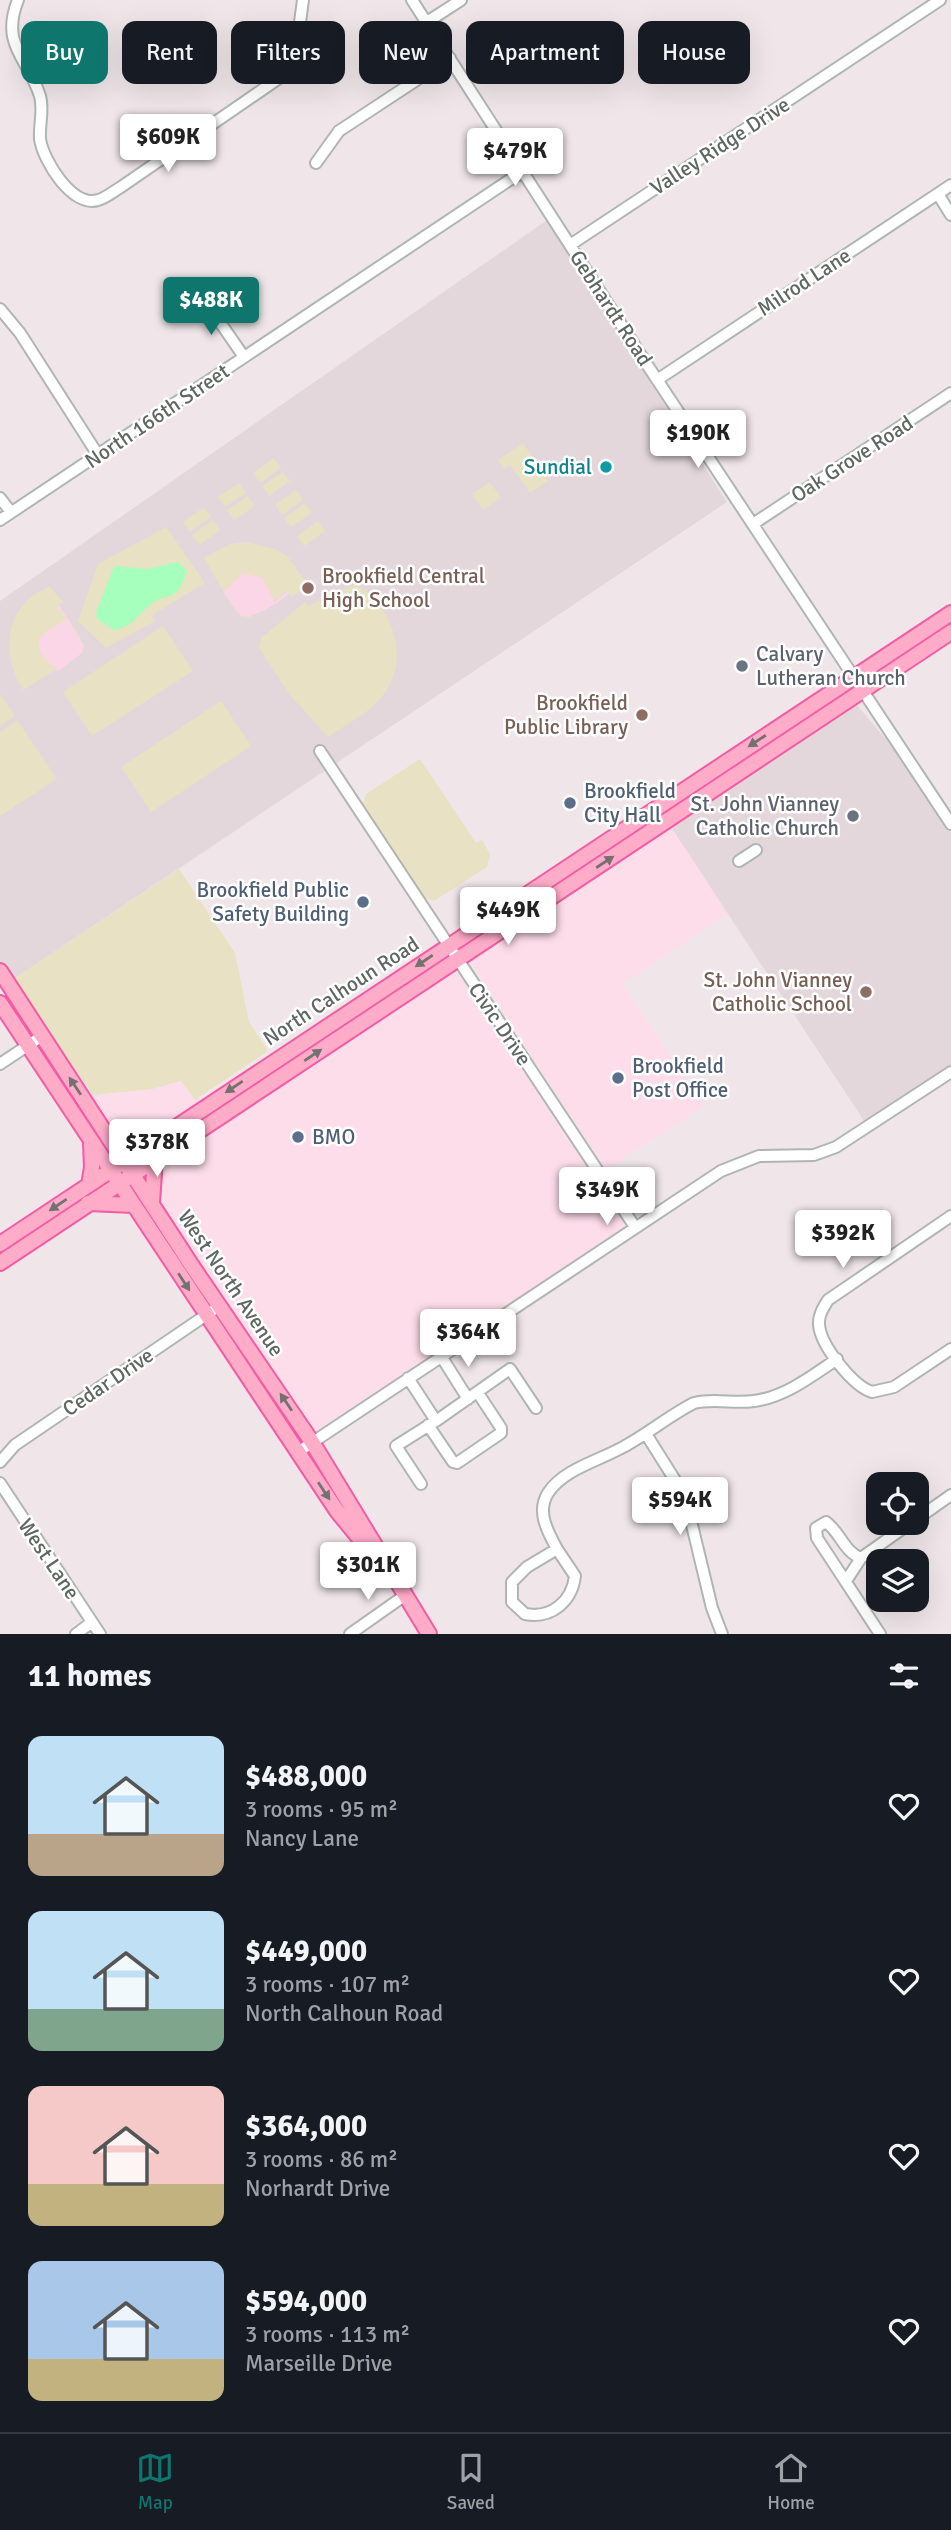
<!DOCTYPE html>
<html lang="en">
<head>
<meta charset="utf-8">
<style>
  :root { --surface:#171b24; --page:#20242c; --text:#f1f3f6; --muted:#9ea1a6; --line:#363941; --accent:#0f766e }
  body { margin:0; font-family:Signika,sans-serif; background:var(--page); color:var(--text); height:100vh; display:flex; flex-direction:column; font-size:26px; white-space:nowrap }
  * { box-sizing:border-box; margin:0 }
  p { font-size:23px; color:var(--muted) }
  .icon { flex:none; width:38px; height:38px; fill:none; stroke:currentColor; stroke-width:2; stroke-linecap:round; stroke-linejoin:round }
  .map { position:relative; height:1634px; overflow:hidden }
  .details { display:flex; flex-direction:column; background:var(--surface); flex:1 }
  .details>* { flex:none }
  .guide { position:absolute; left:21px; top:21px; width:910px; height:63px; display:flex; gap:14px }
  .buttons { position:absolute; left:866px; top:1472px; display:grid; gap:14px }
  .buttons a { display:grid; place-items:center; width:63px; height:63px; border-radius:14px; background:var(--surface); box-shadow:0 7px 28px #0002; font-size:35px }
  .price { position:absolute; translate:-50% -60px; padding:0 16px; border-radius:7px; background:#fff; color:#222; font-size:23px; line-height:46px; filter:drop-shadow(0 2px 4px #0008) }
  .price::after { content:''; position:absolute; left:50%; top:42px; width:21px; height:16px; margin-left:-10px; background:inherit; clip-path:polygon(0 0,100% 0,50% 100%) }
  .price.current { background:var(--accent); color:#fff }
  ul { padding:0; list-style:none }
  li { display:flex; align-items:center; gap:21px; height:175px; padding:0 28px }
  li span { display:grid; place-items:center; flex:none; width:196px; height:140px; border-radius:14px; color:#555 }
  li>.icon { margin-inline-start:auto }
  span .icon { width:84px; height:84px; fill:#fffc; stroke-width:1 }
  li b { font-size:30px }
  h2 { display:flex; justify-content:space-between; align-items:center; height:84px; padding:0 28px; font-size:30px }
  .tag { padding:0 24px; border-radius:14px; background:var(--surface); box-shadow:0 7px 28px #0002; font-size:24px; line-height:63px }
  .tag.current { background:var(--accent); color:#fff }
  .tab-bar { display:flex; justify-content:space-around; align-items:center; height:98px; border-top:2px solid var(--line); background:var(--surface); font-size:19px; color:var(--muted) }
  .tab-bar a { display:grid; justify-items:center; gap:4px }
  .tab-bar .current { color:var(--accent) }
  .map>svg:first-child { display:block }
  .commercial { fill:#feddeb }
  .education { fill:#e3d7dc }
  .green { fill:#e8e1c3 }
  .sand { fill:#fbd6e6 }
  .water { fill:#a7ffbd }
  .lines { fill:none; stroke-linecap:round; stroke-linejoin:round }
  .minor-casing { stroke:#afb6b2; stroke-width:14 }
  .major-casing { stroke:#f35ca3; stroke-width:18 }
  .minor { stroke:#fff; stroke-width:10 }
  .major { stroke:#ffacc9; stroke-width:14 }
  .oneway { fill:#767171 }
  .culture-dot { fill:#0f9aa8; stroke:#fff; stroke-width:2.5 }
  .education-dot { fill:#8d6e63; stroke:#fff; stroke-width:2.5 }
  .worship-dot { fill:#6b7280; stroke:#fff; stroke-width:2.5 }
  .service-dot { fill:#5c6f8a; stroke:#fff; stroke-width:2.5 }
  .labels { text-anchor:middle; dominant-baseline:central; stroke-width:5; stroke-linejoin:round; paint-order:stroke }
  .street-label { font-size:21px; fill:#5e6761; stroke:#fff }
  .culture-label { font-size:21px; fill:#0d838f; stroke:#fff; text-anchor:end }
  .education-label { font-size:21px; fill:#785e54; stroke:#fff; text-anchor:end }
  .worship-label { font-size:21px; fill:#5b616d; stroke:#fff; text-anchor:start }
  .service-label { font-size:21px; fill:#4e5e75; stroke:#fff; text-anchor:start }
</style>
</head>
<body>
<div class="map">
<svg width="951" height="1634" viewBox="0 0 951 1634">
  <rect width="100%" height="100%" fill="#f0e6ea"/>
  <path class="commercial" d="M671,826L729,913L622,984L704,1106L606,1170L469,961L475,954Z
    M462,968L635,1227L312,1442L89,1096L152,1089L181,1080L221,1122L447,972Z"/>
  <path class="education" d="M547,220L727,502L12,980L0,961V601Z
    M851,698L925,785L951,824V1072L868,1127L667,821Z"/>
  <path class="green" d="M523,443L548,481L530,493L510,465L504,469L498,460Z
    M274,458L281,468L260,483L253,473Z
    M283,472L290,481L269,496L262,486Z
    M490,482L501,498L483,510L472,494Z
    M239,483L246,493L225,507L218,497Z
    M296,490L303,500L282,515L275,505Z
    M248,496L255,506L234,520L227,510Z
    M305,503L312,513L291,527L284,518Z
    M204,507L211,517L190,532L183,522Z
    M213,520L220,530L199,545L192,535Z
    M318,521L325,531L304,546L297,536Z
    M166,527L205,583L152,615L155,621L106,648L78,621L98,564Z
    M246,542L275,549L287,556L308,584L292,597L287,591L249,618L235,611L204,558L230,544Z
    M356,584C394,608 412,660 381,698C367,714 345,725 328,737L290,695L259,648L261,638L305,602L308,606Z
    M49,586L63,602L57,606C68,620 86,637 82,653L23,690C5,661 2,622 31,597C38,591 43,591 49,586Z
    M163,626L193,671L92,736L63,692Z
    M0,694L15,716L0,726Z
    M221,701L251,746L151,812L121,767Z
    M17,720L57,779L0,816V732Z
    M420,759L476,843L482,840L490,854L487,867L434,901L424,898L363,804L366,794Z
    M179,869L235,953L249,1022L268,1051L195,1100L181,1081L152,1089L93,1095L12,980Z"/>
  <path class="sand" d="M243,573L263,578L274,602L288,591L290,593C279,602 255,619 241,616L223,592Z
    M59,605L84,645L82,653L58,671C54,665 46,662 42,655C30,634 55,628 67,619L57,607Z"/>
  <path class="water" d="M178,562L187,571C175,607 168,589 149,606C136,616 133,627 114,630L97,619L96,613L114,566L147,569Z"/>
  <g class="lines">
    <defs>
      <path id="minor" d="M18,0C0,45 28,58 40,96C44,110 39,124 40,139C43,160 72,208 98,200C106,198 114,191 121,187L288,72L296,52L303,0
        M412,0L644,360L951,824
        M427,22L461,0
        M316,163L339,131L450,58
        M938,194L951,215
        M570,245L940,0
        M204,299L244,357
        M0,309L20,333L98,455
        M657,380L951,185
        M0,498L11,512
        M0,520L523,171
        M753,524L951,393
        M320,751L635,1227
        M739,861L756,850
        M0,1064L42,1036
        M951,1216L828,1300C823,1308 818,1316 819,1325C821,1346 853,1386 872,1392L894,1387L951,1349
        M441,1356L468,1399
        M408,1378L436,1421L510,1369L536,1408
        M428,1425L453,1462L457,1463L501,1433V1428L478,1393
        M646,1434L685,1496L712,1608L722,1634
        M298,1452L721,1171L759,1156L814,1155L836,1147L951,1072
        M0,1462L15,1445L212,1311
        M0,1483L100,1634
        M421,1484L396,1446L434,1422
        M917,1519L951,1495
        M557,1549C548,1532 536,1512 548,1493C563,1469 601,1460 625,1446C649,1433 670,1415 694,1403C714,1398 734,1404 754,1401C785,1397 812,1376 837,1359
        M557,1549L575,1576C572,1601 552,1619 525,1614L512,1602V1582L527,1567Z
        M861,1558C844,1552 840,1532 826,1522L816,1528L817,1538L880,1634
        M846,1581L861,1558L912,1522
        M76,1634L92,1622
        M350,1634L404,1596"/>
      <path id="major" d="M0,971L194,1269L312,1442L429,1634
        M0,1003L337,1511L373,1555
        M89,1185L92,1167L91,1144
        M152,1202L155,1159
        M88,1203L133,1205
        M0,1244L951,613
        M0,1263L951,632"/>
    </defs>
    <use href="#minor" class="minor-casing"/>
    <use href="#major" class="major-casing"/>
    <use href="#minor" class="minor"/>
    <use href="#major" class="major"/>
  </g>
  <defs><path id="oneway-solid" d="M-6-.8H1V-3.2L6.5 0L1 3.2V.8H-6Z" transform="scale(1.75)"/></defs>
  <g class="oneway">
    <use href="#oneway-solid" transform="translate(757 741) rotate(147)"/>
    <use href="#oneway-solid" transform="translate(605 862) rotate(-33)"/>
    <use href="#oneway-solid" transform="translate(424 961) rotate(146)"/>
    <use href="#oneway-solid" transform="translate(313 1055) rotate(-34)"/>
    <use href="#oneway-solid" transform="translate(75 1086) rotate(-124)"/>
    <use href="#oneway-solid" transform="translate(234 1087) rotate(146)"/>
    <use href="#oneway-solid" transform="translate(58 1205) rotate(146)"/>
    <use href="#oneway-solid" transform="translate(184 1282) rotate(57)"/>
    <use href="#oneway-solid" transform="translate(286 1402) rotate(-124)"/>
    <use href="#oneway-solid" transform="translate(324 1491) rotate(56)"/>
  </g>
  <circle class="culture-dot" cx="606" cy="467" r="7"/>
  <g class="education-dot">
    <circle cx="308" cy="588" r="7"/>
    <circle cx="642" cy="715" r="7"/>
    <circle cx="866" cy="992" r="7"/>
  </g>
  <g class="worship-dot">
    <circle cx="742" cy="666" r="7"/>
    <circle cx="853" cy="816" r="7"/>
  </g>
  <g class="service-dot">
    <circle cx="570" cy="803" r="7"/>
    <circle cx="363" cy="902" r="7"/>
    <circle cx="618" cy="1078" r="7"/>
    <circle cx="298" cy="1137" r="7"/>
  </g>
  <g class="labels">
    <g class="street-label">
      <text transform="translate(720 146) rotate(-33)">Valley Ridge Drive</text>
      <text transform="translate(804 282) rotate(-33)">Milrod Lane</text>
      <text transform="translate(611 308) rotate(57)">Gebhardt Road</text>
      <text transform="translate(157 416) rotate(-34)">North 166th Street</text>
      <text transform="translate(852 459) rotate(-33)">Oak Grove Road</text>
      <text transform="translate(341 991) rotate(-33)">North Calhoun Road</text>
      <text transform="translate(500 1024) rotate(56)">Civic Drive</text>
      <text transform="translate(231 1283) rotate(56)">West North Avenue</text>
      <text transform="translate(108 1382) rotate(-34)">Cedar Drive</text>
      <text transform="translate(49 1559) rotate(56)">West Lane</text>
    </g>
    <g class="culture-label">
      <text x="592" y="467">Sundial</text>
    </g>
    <g class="education-label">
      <text x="322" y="576" text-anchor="start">Brookfield Central<tspan x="322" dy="24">High School</tspan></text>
      <text x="628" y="703">Brookfield<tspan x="628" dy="24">Public Library</tspan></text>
      <text x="852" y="980">St. John Vianney<tspan x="852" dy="24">Catholic School</tspan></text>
    </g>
    <g class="worship-label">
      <text x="756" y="654">Calvary<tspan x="756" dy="24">Lutheran Church</tspan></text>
      <text x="839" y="804" text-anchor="end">St. John Vianney<tspan x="839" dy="24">Catholic Church</tspan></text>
    </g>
    <g class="service-label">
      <text x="584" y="791">Brookfield<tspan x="584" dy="24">City Hall</tspan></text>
      <text x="349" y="890" text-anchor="end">Brookfield Public<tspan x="349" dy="24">Safety Building</tspan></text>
      <text x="632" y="1066">Brookfield<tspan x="632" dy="24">Post Office</tspan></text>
      <text x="312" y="1137">BMO</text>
    </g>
  </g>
</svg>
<div class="buttons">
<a><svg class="icon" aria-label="locate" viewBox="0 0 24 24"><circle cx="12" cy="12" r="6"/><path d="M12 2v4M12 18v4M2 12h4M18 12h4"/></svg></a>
<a><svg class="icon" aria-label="layers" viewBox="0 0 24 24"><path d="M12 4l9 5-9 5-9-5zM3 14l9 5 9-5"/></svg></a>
</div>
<b class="price" style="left:168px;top:174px">$609K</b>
<b class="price" style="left:515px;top:188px">$479K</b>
<b class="price current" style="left:211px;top:337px">$488K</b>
<b class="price" style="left:698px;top:470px">$190K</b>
<b class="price" style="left:508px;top:947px">$449K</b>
<b class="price" style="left:157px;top:1179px">$378K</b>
<b class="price" style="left:607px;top:1227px">$349K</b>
<b class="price" style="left:843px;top:1270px">$392K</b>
<b class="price" style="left:468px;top:1369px">$364K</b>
<b class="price" style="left:680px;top:1537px">$594K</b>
<b class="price" style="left:368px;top:1602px">$301K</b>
<div class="guide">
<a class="tag current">Buy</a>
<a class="tag">Rent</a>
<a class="tag">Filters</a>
<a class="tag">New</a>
<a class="tag">Apartment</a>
<a class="tag">House</a>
</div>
</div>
<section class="details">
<h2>11 homes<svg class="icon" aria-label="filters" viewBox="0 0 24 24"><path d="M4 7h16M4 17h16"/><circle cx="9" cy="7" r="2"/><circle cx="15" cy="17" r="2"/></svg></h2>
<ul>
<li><span style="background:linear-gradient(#bfe0f5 70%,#b9a48a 0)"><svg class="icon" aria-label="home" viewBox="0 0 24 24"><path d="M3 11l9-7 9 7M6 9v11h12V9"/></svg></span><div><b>$488,000</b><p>3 rooms · 95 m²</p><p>Nancy Lane</p></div><svg class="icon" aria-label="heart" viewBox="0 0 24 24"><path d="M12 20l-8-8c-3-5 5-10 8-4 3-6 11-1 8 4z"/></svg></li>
<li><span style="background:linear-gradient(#bfe0f5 70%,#7fa58c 0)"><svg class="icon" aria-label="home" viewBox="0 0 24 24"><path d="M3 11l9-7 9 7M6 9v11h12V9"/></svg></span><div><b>$449,000</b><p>3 rooms · 107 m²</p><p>North Calhoun Road</p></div><svg class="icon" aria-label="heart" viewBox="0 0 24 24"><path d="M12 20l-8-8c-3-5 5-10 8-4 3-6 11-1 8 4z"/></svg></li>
<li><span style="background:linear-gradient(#f6c9c9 70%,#c2b280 0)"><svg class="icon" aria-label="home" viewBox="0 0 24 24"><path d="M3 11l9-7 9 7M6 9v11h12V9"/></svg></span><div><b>$364,000</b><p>3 rooms · 86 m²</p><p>Norhardt Drive</p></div><svg class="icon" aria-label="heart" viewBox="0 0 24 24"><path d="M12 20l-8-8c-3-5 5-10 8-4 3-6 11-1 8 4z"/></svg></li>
<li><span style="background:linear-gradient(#a9c7e8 70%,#c2b280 0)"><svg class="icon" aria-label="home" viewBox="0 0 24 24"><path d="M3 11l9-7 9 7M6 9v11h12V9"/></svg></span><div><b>$594,000</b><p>3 rooms · 113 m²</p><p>Marseille Drive</p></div><svg class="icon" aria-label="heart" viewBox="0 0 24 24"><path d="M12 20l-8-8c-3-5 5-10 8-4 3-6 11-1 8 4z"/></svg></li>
</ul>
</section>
<nav class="tab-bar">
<a class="current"><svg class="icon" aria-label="map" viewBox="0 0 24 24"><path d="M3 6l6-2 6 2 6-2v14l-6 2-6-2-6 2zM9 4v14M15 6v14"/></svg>Map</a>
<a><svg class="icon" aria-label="saved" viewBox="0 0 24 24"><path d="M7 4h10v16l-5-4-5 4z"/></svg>Saved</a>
<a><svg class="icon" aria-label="home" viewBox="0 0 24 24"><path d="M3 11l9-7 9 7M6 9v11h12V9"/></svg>Home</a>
</nav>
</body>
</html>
